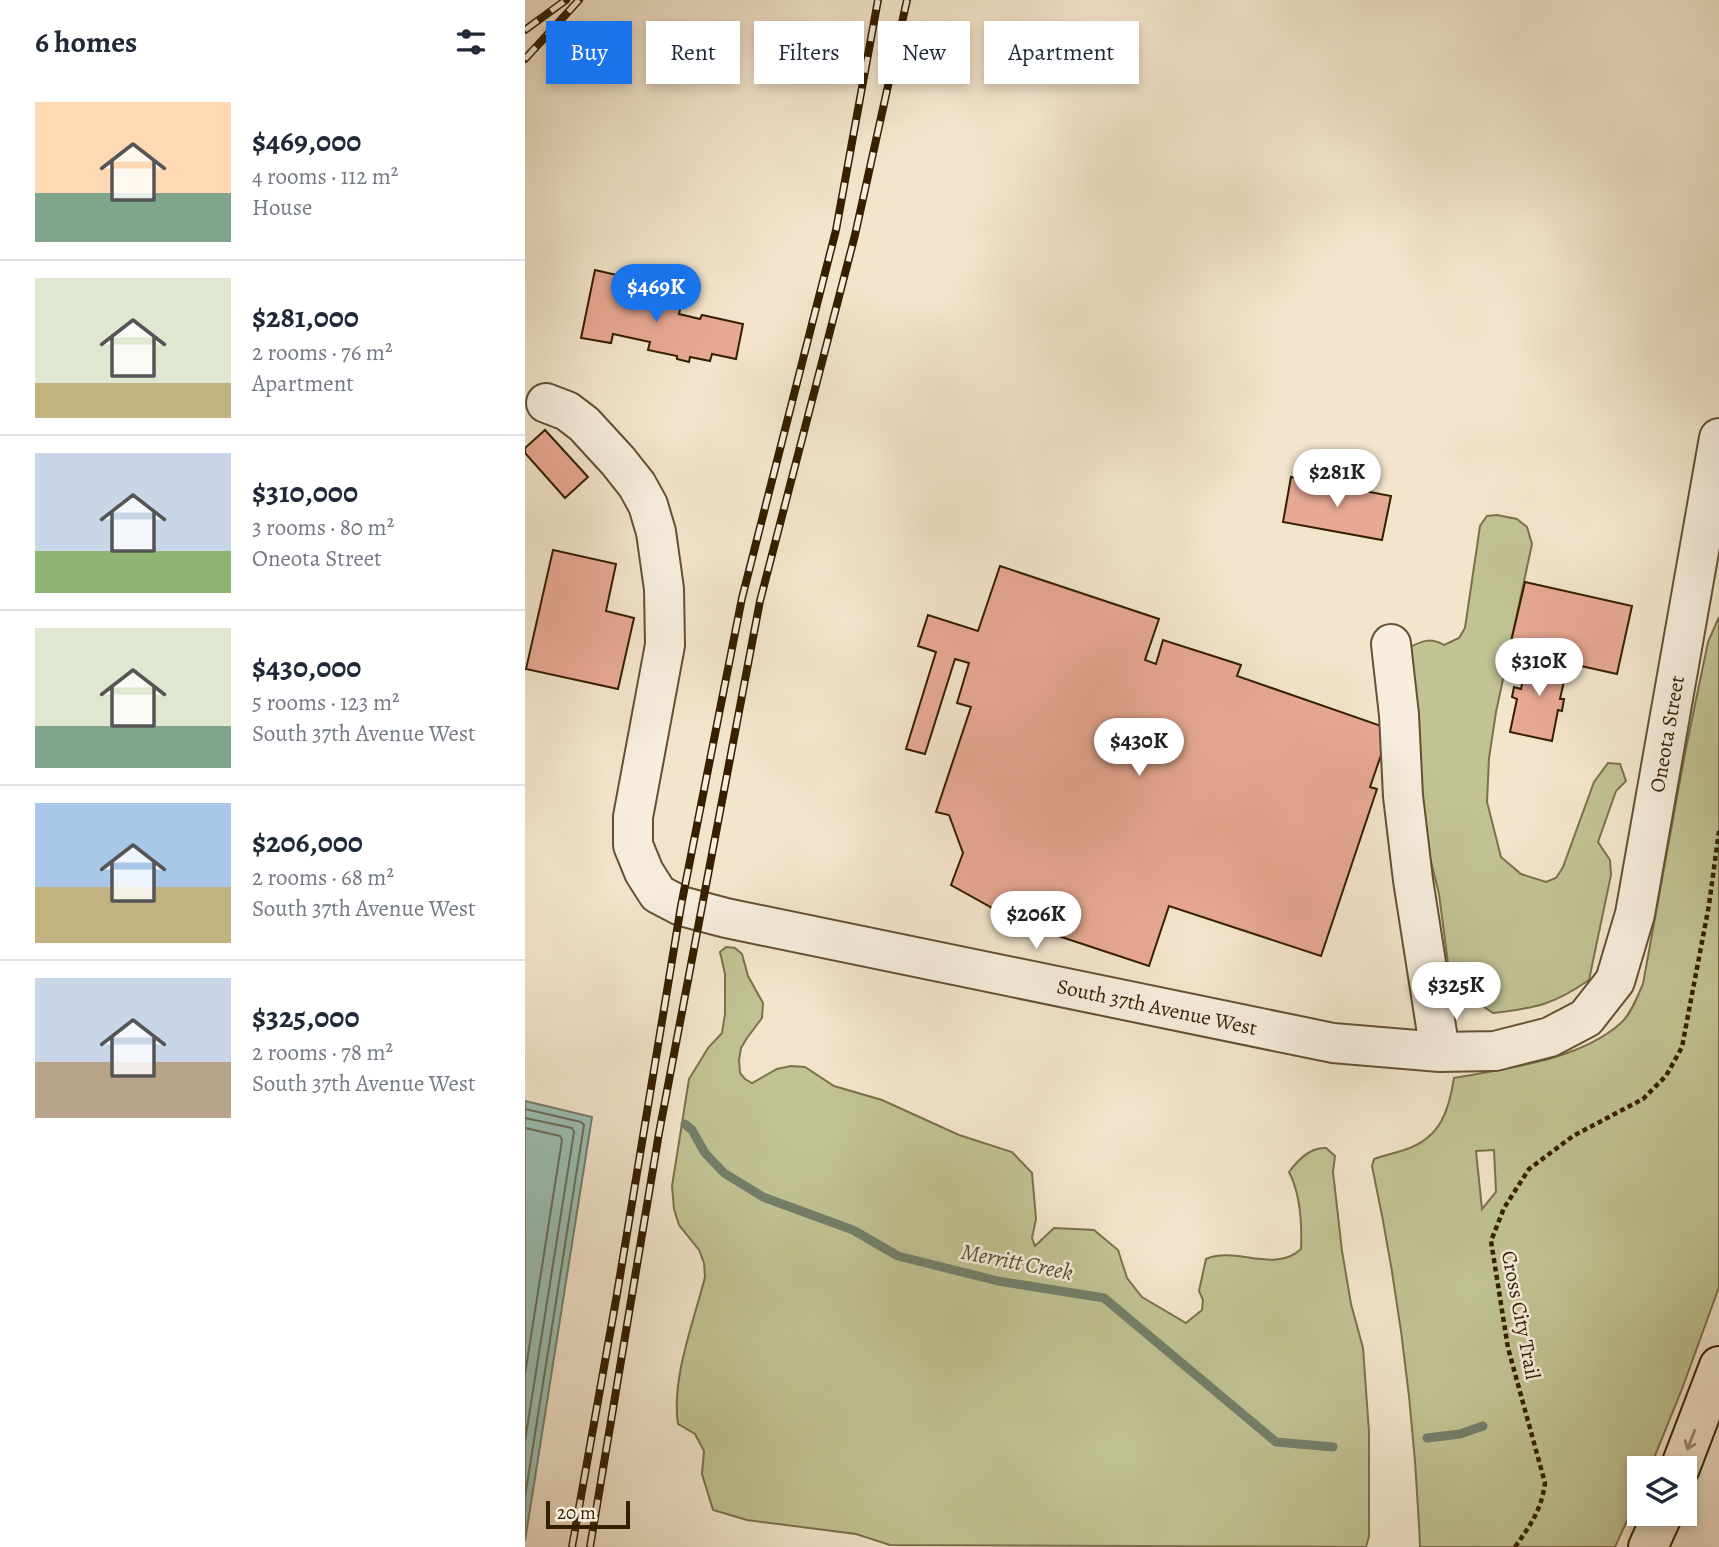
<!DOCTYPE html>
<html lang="en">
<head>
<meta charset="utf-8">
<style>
  :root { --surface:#fff; --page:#f2f2f3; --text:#1f2937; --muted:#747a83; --line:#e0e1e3; --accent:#1a73e8 }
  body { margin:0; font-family:Alegreya,serif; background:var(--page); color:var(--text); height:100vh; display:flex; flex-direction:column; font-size:26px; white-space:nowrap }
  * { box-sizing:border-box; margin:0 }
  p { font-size:23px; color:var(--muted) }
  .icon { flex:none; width:38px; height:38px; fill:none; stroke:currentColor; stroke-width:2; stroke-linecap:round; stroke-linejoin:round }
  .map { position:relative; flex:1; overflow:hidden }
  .drawer { display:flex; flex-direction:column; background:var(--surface); width:525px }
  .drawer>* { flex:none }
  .guide { position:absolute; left:21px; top:21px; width:665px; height:63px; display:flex; gap:14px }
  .controls { position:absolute; left:1102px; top:1456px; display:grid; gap:14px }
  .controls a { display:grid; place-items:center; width:70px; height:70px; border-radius:0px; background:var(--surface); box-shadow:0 4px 10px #0003; font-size:35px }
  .scale { position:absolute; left:21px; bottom:18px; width:84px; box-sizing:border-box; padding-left:7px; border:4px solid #351f00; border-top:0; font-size:19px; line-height:24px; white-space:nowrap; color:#351f00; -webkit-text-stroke:5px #f7eede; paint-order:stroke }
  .price { position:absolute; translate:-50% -60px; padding:0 16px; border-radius:24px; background:#fff; color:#222; font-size:23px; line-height:46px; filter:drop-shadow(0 2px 4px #0008) }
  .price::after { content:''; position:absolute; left:50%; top:42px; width:21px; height:16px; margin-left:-10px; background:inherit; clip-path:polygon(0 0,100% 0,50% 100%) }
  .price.current { background:var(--accent); color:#fff }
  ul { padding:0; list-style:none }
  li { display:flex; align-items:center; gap:21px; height:175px; padding:0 35px }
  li+li { border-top:2px solid var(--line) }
  li span { display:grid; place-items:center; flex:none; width:196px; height:140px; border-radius:0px; color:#555 }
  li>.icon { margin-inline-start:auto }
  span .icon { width:84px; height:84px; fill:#fffc; stroke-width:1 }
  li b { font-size:30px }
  h2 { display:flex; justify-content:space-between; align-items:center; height:84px; padding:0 35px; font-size:30px }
  .pill { padding:0 24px; border-radius:0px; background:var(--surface); box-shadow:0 4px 10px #0003; font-size:24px; line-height:63px }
  .pill.current { background:var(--accent); color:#fff }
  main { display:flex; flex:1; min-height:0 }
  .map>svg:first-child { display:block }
  .green { fill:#c1c393; stroke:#7b714a; stroke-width:2; fill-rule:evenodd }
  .water { fill:#9cbfb3; stroke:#737f6b; stroke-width:2 }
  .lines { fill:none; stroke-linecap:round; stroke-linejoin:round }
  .shore { stroke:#686f5a; stroke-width:2 }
  .stream { stroke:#737f6b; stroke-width:9 }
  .building { fill:#e8a994; stroke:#351f00; stroke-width:2 }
  .minor-casing { stroke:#645033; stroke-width:42 }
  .highway-casing { stroke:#351f00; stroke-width:42 }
  .path { stroke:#351f00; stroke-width:4.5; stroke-dasharray:5 3.5; stroke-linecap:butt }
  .minor { stroke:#f7eede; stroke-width:38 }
  .highway { stroke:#f3e5cc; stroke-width:38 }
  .rail-casing { stroke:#351f00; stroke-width:8 }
  .rail { stroke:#f7eede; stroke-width:5; stroke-dasharray:16; stroke-linecap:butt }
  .oneway { stroke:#9e8c70 }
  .labels { text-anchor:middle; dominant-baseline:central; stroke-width:5; stroke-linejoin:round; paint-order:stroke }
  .street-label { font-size:21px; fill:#351f00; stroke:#f7eede }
  .water-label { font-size:23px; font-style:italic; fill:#544f36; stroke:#f7eede }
</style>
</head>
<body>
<main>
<section class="drawer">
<h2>6 homes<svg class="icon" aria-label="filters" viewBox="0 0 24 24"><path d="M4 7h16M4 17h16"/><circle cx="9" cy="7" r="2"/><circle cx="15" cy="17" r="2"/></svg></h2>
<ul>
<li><span style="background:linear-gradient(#ffd9b3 65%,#7fa58c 0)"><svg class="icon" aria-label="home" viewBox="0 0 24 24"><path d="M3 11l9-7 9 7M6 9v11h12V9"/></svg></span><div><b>$469,000</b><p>4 rooms · 112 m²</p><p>House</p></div></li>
<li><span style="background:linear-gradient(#dfe7d0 75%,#c2b280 0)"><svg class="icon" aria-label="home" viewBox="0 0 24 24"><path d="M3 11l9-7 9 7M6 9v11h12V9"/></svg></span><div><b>$281,000</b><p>2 rooms · 76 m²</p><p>Apartment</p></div></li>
<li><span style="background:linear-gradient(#c9d6e8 70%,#8fb573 0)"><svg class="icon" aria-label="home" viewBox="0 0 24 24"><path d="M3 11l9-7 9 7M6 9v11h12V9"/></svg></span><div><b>$310,000</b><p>3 rooms · 80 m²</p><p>Oneota Street</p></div></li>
<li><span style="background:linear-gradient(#dfe7d0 70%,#7fa58c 0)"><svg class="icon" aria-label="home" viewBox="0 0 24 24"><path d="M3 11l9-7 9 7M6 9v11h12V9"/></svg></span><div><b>$430,000</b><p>5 rooms · 123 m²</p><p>South 37th Avenue West</p></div></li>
<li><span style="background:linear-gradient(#a9c7e8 60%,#c2b280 0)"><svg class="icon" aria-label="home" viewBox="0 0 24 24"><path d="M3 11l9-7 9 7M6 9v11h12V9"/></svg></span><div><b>$206,000</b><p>2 rooms · 68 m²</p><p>South 37th Avenue West</p></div></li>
<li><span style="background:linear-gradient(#c9d6e8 60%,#b9a48a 0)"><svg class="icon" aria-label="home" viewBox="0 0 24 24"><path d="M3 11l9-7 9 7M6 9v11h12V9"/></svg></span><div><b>$325,000</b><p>2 rooms · 78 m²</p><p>South 37th Avenue West</p></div></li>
</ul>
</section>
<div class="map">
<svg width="1194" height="1547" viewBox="0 0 1194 1547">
  <rect width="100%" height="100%" fill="#f3e5cc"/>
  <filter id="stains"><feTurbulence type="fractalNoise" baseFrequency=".00286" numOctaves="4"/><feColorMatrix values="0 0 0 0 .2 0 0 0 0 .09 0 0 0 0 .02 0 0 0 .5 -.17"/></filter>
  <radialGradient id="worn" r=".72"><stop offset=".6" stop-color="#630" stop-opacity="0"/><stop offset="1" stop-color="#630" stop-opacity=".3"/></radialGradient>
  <path class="green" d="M972,515L992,519L1002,527L1007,544L971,712L964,758L962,802L976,857L996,874L1021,882L1031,878L1038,867L1069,782L1083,763L1095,764L1101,781L1091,791L1073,842L1085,860L1086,875L1064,980C1028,1005 1011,1008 968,1013L946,998L924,971L914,894L888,789L883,648C897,641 905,637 919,645L934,638L940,628L955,526L962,516Z
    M1194,617V1287L1157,1389L1125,1468H1115V1492L1090,1547H895C890,1419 874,1292 847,1166L849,1159C860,1155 871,1153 882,1149C916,1137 924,1110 929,1078C983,1068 1056,1060 1097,1022C1107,1012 1112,997 1118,984L1160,753L1183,642ZM969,1150L971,1192L957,1209L951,1151Z
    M201,947L210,948L217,954L223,976L238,1003L237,1018L222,1038L216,1048L214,1060L215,1073L220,1079L227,1083L252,1069L266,1066L280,1067L309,1086L357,1100L434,1135L487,1152L507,1173L511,1219L507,1238L510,1246L529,1228L569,1230L593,1250L602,1278L617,1297L661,1323L677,1310L678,1300L674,1291L681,1259C711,1246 750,1274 776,1249C777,1225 775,1193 764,1172C773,1160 785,1147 801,1148L810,1156L808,1172L817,1251L826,1304L838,1348L844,1432V1536L841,1547L365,1545L331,1534L222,1520L188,1510L177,1474L179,1451L170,1434L153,1424C146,1379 169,1321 180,1277L179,1263L174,1250L154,1225L149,1209L147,1186L164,1079L183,1048L197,1033L200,1014V974L195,952Z"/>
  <path class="water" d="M0,1101L67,1117L0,1541Z"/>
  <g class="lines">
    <path class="shore" d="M0,1109L56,1122L59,1125L0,1497
      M0,1118L47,1128L49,1132L0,1441
      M0,1128L35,1136L37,1140L0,1374"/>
    <path class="stream" d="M160,1124L167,1130L180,1153L199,1173L238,1197L328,1230L373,1256L473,1281L579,1298L751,1442L808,1447
      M902,1438L935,1434L958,1426"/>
  </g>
  <path class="building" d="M70,270L96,276L93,292L156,305L154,314L175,319L177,315L218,324L211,359L187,354L185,361L165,357L164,362L152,359V356L123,350L125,342L88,334L86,343L56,338Z
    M20,430L63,477L40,498L0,453V448Z
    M766,477L866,496L857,540L758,522Z
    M28,550L91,564L81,611L109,618L93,689L1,669Z
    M475,566L634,619L620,660L631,664L638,640L716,665L712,676L865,729L845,787L852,789L796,956L644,906L624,966L494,923L426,885L438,853L424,815L411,812L446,707L432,703L444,663L430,659L400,754L381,749L411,652L393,646L403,615L453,631Z
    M1000,582L1107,606L1092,674L984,650Z
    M1003,654L1043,663L1035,699H1039L1037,711L1033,710L1027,741L985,732L992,699L987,697L989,687L996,689Z"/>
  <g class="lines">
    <defs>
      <path id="minor" d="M21,403L42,411L59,424L93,461L112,485L123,505L131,532L139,589L140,645L108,817V845L119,872L133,894L156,906L201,918L808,1043L915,1052L970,1051L1025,1037L1061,1018L1090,981L1110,914L1194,438
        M866,644L874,715L878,796L888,880L915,1052"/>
      <path id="highway" d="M1155,1468L1194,1366
        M1123,1547L1138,1514"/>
    </defs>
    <use href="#minor" class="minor-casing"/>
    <use href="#highway" class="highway-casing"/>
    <path class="path" d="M990,1547C1006,1524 1016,1511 1020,1483L983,1348L966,1241L979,1208L1004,1169L1048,1136L1118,1099L1141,1076L1157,1047L1184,905L1194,831"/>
    <use href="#minor" class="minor"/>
    <use href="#highway" class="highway"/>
    <defs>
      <path id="rail" d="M0,30L41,0
        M0,59L54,0
        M47,1547L92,1294L156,906L217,598L311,230L353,0
        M65,1547L134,1133L235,601L330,235L382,0"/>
    </defs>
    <use href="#rail" class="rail-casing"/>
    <use href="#rail" class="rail"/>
  </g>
  <defs><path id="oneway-shaft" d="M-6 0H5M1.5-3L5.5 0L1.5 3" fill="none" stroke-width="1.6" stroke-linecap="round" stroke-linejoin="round" transform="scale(1.75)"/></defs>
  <use class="oneway" href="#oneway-shaft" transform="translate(1166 1440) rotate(111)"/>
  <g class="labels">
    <g class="street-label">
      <text transform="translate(1142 734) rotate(-80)">Oneota Street</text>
      <text transform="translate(632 1007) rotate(12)">South 37th Avenue West</text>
      <text transform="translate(996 1315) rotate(79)">Cross City Trail</text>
    </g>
    <g class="water-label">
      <text transform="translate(492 1262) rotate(11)">Merritt Creek</text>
    </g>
  </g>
  <rect width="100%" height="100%" filter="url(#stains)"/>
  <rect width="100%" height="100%" fill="url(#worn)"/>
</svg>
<div class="controls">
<a><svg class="icon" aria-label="layers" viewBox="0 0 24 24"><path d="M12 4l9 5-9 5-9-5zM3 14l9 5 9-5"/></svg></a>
</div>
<div class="scale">20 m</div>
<b class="price current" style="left:131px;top:324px">$469K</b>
<b class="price" style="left:812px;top:509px">$281K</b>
<b class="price" style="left:1014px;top:698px">$310K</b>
<b class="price" style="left:614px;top:778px">$430K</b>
<b class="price" style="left:511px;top:951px">$206K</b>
<b class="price" style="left:931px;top:1022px">$325K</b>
<div class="guide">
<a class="pill current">Buy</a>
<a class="pill">Rent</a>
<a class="pill">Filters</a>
<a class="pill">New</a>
<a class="pill">Apartment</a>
</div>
</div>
</main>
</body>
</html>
